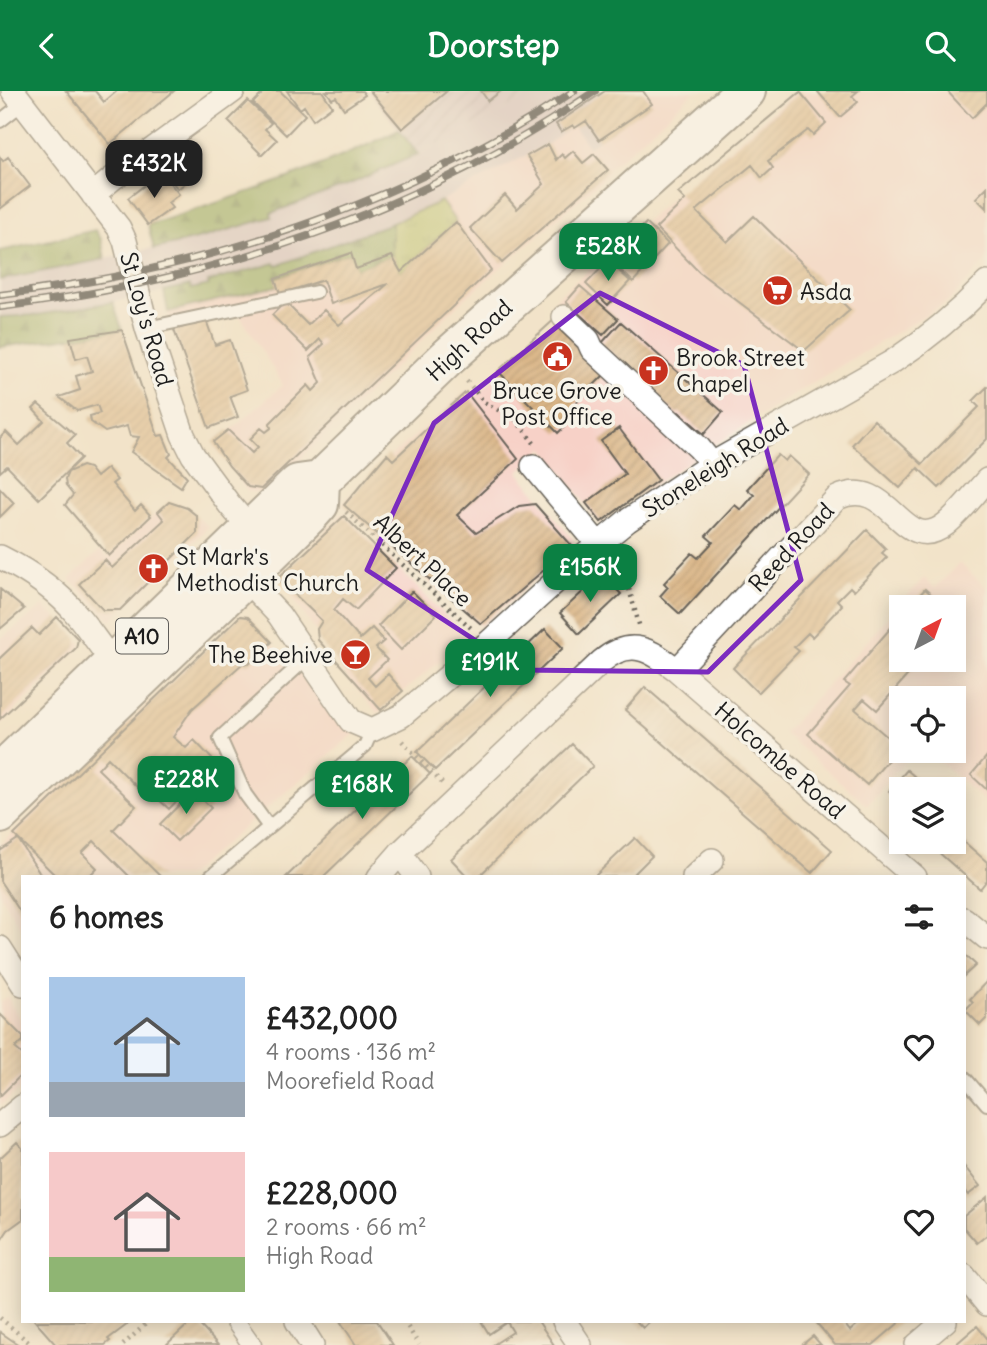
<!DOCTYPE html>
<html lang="en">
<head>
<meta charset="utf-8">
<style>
  :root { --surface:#fff; --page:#f6f6f6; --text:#222; --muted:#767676; --accent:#0b8043 }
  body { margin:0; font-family:Delius,sans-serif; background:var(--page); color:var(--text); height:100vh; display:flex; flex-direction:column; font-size:26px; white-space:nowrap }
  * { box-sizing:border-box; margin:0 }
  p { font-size:23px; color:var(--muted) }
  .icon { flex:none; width:38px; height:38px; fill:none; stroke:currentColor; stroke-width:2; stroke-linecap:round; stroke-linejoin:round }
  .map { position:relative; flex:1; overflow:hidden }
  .side { position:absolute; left:21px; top:784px; width:945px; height:448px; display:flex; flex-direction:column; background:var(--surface); border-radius:0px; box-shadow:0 4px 18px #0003 }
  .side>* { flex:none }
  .needle { width:46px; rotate:41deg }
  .tools { position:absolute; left:889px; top:504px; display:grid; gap:14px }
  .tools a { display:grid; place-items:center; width:77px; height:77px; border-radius:0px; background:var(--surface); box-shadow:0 4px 18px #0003; font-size:35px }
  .price { position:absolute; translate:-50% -60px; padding:0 16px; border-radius:14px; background:var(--accent); color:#fff; font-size:23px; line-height:46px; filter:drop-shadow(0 2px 4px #0008) }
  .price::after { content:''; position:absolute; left:50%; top:42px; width:21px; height:16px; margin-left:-10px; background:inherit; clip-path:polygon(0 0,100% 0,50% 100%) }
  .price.selected { background:#222; color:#fff }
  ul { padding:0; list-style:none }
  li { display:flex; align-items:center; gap:21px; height:175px; padding:0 28px }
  li span { display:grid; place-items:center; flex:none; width:196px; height:140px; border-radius:0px; color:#555 }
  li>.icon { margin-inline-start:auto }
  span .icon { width:84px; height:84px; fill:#fffc; stroke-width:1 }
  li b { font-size:30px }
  h2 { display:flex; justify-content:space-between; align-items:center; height:84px; padding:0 28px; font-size:30px }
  header { display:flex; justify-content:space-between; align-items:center; height:91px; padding:0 28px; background:var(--accent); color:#fff; font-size:32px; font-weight:700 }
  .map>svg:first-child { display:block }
  .built { fill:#f7d1c7; fill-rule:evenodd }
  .industrial { fill:url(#industrial-furrows) }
  .railway { fill:#d2bfc0 }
  .grass { fill:url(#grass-tufts); stroke:#666c3d; stroke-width:2 }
  .forest { fill:url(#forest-firs); stroke:#546038; stroke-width:2 }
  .building { fill:url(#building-hatch) }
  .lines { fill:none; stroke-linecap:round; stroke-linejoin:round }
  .service-casing { stroke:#676259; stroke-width:16 }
  .pedestrian-casing { stroke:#676259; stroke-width:21 }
  .minor-casing { stroke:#676259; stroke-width:26 }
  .trunk-casing { stroke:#676259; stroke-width:42 }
  .path { stroke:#676259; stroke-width:4.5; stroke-dasharray:2 5; stroke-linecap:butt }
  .service { stroke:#fff; stroke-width:12 }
  .pedestrian { stroke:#fff; stroke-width:18 }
  .minor { stroke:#fff; stroke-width:23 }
  .trunk { stroke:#fff; stroke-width:38 }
  .rail-casing { stroke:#1c1c1c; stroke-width:8 }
  .rail { stroke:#f7f3e8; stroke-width:5; stroke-dasharray:16; stroke-linecap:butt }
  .marked { fill:none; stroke:#7b2cbf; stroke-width:5; stroke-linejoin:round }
  .labels { text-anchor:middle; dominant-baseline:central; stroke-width:7; stroke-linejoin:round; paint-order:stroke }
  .shield { fill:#f7f3e8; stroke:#5e5c59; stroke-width:2 }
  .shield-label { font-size:21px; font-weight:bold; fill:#1c1c1c }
  .poi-label { font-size:23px; fill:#1c1c1c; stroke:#f7f3e8; text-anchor:start }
  .street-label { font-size:23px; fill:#1c1c1c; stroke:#f7f3e8 }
</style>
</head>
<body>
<header><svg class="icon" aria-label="back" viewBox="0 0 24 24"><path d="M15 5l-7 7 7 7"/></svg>Doorstep<svg class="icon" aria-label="search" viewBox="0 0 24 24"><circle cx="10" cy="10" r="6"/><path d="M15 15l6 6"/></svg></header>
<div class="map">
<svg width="987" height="1254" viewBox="0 0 987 1254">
  <defs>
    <pattern id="industrial-furrows" width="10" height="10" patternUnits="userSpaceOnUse" patternTransform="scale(1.75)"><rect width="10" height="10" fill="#d2bfc0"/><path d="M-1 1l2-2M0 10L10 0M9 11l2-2" fill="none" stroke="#b4a4a4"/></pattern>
    <pattern id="grass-tufts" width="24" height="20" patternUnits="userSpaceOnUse" patternTransform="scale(1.75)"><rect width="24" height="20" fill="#b0bc5e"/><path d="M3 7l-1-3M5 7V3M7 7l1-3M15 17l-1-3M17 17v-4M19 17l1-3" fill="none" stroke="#97a151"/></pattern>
    <pattern id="forest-firs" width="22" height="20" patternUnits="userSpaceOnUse" patternTransform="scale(1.75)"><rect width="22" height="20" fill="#8ca455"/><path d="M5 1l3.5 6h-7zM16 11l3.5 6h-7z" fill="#728546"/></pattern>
    <pattern id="building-hatch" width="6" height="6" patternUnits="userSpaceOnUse" patternTransform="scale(1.75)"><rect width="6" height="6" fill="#dab586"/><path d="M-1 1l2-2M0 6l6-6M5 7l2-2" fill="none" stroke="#ba9b73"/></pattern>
  </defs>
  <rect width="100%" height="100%" fill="#f7f3e8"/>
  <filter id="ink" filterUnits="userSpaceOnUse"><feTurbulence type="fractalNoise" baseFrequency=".0143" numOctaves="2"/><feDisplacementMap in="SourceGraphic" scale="14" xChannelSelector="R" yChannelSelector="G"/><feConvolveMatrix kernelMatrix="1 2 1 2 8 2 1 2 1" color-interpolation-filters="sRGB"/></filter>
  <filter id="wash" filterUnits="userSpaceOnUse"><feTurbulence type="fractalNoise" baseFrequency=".00686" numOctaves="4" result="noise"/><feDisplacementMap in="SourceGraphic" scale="28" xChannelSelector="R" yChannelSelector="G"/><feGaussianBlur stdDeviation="1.57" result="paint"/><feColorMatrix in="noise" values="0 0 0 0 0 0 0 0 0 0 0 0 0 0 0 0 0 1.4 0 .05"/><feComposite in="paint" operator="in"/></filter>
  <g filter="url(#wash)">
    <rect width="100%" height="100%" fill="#f2e3c9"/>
    <path class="built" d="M649,0H695L608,79V83L461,211L265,403L247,400L214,354L283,294L238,221L174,239L168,221L277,195L275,188L351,162L356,178L392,165L402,181L456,132L441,110L548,53L573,34L589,56L652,13L645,3Z
      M797,0H987V169L949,210L787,307L623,414L600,433L544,357L518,381L577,453L481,535L342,413L390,366L468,299L475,306L566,220L555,208Z
      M169,411L187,417L208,436L111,530L70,488L100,460L107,467Z
      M343,422L467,547L378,622L348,588L280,487Z
      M959,472L987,497V712L927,660H954V607H901V660H914L867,714L784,642L924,487L935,497ZM901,516H954V569H901Z
      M44,515L82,554L0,634V549Z
      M240,525L248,526L355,642L186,786H23V841L0,803V754Z
      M7,906L23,933V996L0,1014V912Z"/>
    <path class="industrial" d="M369,0H534L502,20L418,63Z"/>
    <path class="railway" d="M534,0H643L652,13L588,56L573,34L548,53L429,116L349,149L276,175L274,172L209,191V194L190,198L189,195L113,211L37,224L0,226V189L201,147L272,126L271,122L350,93L418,63L502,20Z"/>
    <path class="grass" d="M441,110L456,131L401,181L392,165V132Z"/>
    <path class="forest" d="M399,39L418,63L350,93L271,122L272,126L201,147L154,158L148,134C233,107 319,79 399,39Z
      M392,132V165L356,178L350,162L275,187L277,195L168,221L164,200L190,194L191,198L209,194L208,191L275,172L276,175Z
      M95,139L101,148L105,168L0,189V160Z
      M113,211L122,239L0,256V226L37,224Z"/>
    <g id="blocks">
      <path class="building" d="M66,0H95L104,11L117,0H174L110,53Z
        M265,0H280L305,24L286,44L253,12Z
        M287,0H322L332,15L313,29L304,15L300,18Z
        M326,0H362L365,4L344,18L336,6L332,8Z
        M370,0H447L402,38Z
        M481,0H501L488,10Z
        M605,0H643L652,13L599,49L586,30L575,37L573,34L561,41L556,33Z
        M817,0H858L852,5L858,11L840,26Z
        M947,0H987V12L972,27Z
        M800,1L826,32L813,44L808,39L768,70L773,77L762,87L752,74L696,120L727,151L754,125L850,219L804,260L699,181L656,137L685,109L678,102Z
        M248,10L271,32L265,38L277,49L262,64L228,30Z
        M548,53L556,69L562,63L565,67L573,60L583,72L594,63L608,79L502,172L470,137L505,104L517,118L544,93L527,65Z
        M179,58L198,81L178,98L159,74Z
        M0,66L3,70L8,66L30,95L0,118Z
        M165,86L179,103L168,112L172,117L148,134L128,107L150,90L154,94Z
        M987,96V118L976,107Z
        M456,131L491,179L261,398L248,396L229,375L213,351L228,339L252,362L258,356L250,348L261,337L266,341L271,337L270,332L308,294L313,300L321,292L310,266L324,253L320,248L308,260L272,224L285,211L308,234L324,219L339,234L388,193L331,213L323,189L280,203L275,188L351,162L356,178L392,165L401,181Z
        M646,132L668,153L633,191L610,169Z
        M608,170L630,190L608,214L586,193Z
        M580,195L618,228L603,244L566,211Z
        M556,227L606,282L575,313L581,319L558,342L498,280Z
        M206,229L215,254L230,249L247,299L230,305L238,326L209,337L174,239Z
        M621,231L723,321L704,343L679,321L677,323L658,307L660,305L601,253Z
        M122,239L158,345L163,344L171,363L168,366L187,386L181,396L131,361L139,346L130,345L127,335L105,341L91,331L90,325L100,322L97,314L77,320L59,306L80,299L76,285L92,280L87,265L76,268L70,247Z
        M987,296V348L939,397L918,377L900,397L852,354L874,329L922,373L979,316L973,310Z
        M466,301L518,368L457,424L476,442L519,415L535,413L572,455L481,533L344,414L387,363L393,369Z
        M38,313L75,344L67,352L81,367L39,408L7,375L0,381V347L6,341L19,354L44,330L33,318Z
        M619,337L658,389L601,431L586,412L625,383L601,350Z
        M778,364L785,370L789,365L809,383L680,523L660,505L668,496L664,492L692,462L698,467L713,451L706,445L735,414L741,419L754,404L747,398Z
        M82,375L89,377L96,386L107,377L117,389L112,393L135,420L141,414L151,425L109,465L65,414L73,404L66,395L65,388L68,381Z
        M0,397L14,412L0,426Z
        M169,411L187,417L197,425V442L120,519H103L79,493L105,469L112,477L164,429L158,421Z
        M344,425L396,477L356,519L343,508L334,519L360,548L372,537L384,550L376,557L387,569L368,587L375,595L388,583L403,600L381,619L318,549L317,538L322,530L278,487Z
        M867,439L886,458L882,462L887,466L854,500L850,496L837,509L842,514L812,546L808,542L794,556L799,560L758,602L733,577Z
        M602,483L621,503L579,543L560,522Z
        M0,498L24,518L0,538Z
        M925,498L946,516H909Z
        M412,500L436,524L401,559L378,535Z
        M240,525L248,526L272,551L249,573L243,572L192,618L173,646L186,657L194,649L214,670L169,718L155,705L163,698L157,692L145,704L108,667L98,678L136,715L113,739L161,786H130L94,750L82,762L97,777L88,786H57L14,744Z
        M901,525V569H921L877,619L864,608L855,618L899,656L867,694L808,643L850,595L844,591Z
        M57,526L78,548L76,557L0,628V567L32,537L39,544Z
        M545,538L563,557L435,679L417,661Z
        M645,596L832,759L812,782L625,619Z
        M572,653L593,675L478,786H468L451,768Z
        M412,665L430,683L323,786H286Z
        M987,665V699L971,684Z
        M907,679L929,698H901V711L889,700Z
        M194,699L211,717L177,750L160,733Z
        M954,742L987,771V789L980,798L927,751H954Z
        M635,747L652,765L631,786H594Z
        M18,748L40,783L36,786H23V825L0,790V760Z
        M964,863L976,874L964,885Z
        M987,890V927L980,934L965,919L973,911L970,908Z
        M0,923L23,946V950L15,957L23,964V982L0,1005Z
        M17,1051L23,1058V1128L8,1139L0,1151V1067Z
        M964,1075L980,1095L968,1104L964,1099Z
        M987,1106V1144L977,1152L964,1137V1125Z
        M35,1230H132L108,1248L110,1250L105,1254H56Z
        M192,1230H196L218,1254H166Z
        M340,1230H377L393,1254H356Z
        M481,1230H538L554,1254H493L513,1241L507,1231L489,1243Z
        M636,1230H650L643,1237Z
        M815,1230H842L850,1240L859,1232L857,1230H901L873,1254H835Z
        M977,1235L987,1247V1254H955Z
        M0,1241L19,1254H0Z
        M813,1245L821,1254H802Z"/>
    </g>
  </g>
  <g filter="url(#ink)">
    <use href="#blocks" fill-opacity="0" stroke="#676259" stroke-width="2"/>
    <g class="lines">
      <defs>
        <path id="service" d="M0,30L22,13
          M147,237L316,201
          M269,736L245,703L220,647L307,567
          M210,786L365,655L372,639
          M964,986L987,1013"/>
        <path id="pedestrian" d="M235,1230L252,1254"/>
        <path id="minor" d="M13,0L119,137L125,150L147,237L183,344L193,364L229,413L258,447
          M93,104L112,88L233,0
          M564,226L588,249L592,258L699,357L712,373
          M533,375L598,453
          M0,466C28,480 58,500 78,525C93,543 104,562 121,580
          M237,479L279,524L351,630L372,639L401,625L487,553L578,470L627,430L712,373L892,271C927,248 958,222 987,192
          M677,579L837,407C891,382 902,468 946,433C961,421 974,403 987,389
          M400,762L417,786
          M379,786L400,762L602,570C631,546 651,559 677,579L915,786
          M694,786L712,769
          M964,828L987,847
          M0,857L23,893
          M0,1034L23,1015
          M964,1185L987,1213
          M297,1230L312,1254
          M564,1230L580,1254
          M917,1254L945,1230"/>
        <path id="trunk" d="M0,682L298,393L320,390L447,267L746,0
          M0,723C104,622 209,523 311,422L319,413L320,390"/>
      </defs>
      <use href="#service" class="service-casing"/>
      <use href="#pedestrian" class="pedestrian-casing"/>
      <use href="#minor" class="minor-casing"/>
      <use href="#trunk" class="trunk-casing"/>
      <path class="path" d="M467,290L484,311L516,329L534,352
        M346,421L471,537
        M614,467L624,480L640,537
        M402,650L442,692
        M0,1227L32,1254
        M404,1230L419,1254
        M123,1254L149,1230"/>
      <use href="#service" class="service"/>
      <use href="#pedestrian" class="pedestrian"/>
      <use href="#minor" class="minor"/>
      <use href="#trunk" class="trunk"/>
      <defs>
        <path id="rail" d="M0,204C202,180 405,113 574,0
          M0,216C210,191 420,121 595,0"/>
      </defs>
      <use href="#rail" class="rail-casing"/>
      <use href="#rail" class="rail"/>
    </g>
  </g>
  <path d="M0 0H987V1254H0ZM600,202L744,274L801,489L708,581L521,579L367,479L434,332Z" fill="#f2e3c9" fill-opacity=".55" fill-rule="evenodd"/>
  <path class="marked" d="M600,202L744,274L801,489L708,581L521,579L367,479L434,332Z"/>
  <defs>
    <symbol id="supermarket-disc" viewBox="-11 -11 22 22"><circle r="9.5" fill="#c8321e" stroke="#f7f3e8"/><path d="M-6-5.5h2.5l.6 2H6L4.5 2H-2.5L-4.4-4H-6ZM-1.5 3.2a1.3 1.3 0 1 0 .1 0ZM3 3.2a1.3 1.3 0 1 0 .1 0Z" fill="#fff"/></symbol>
    <symbol id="civic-disc" viewBox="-11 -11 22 22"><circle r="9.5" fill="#c8321e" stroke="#f7f3e8"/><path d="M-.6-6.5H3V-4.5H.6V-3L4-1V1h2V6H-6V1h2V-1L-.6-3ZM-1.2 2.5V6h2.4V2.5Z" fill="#fff"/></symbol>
    <symbol id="church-disc" viewBox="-11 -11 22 22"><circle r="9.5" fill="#c8321e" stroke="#f7f3e8"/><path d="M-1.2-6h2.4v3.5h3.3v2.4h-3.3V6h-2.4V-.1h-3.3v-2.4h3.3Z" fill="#fff"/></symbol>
    <symbol id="bar-disc" viewBox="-11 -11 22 22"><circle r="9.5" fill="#c8321e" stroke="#f7f3e8"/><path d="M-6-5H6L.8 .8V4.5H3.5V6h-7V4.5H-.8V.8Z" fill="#fff"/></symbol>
  </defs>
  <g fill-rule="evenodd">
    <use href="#supermarket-disc" x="760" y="182" width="35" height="35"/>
    <use href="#civic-disc" x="540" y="248" width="35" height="35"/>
    <use href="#church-disc" x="636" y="262" width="35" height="35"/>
    <use href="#church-disc" x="136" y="460" width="35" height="35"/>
    <use href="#bar-disc" x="338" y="546" width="35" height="35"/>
  </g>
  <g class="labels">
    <rect class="shield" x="116" y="527.5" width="52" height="35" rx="5"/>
    <g class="shield-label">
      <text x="142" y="545">A10</text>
    </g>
    <g class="poi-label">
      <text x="800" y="200">Asda</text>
      <text x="676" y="266">Brook Street<tspan x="676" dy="26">Chapel</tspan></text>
      <text x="557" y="299" text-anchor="middle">Bruce Grove<tspan x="557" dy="26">Post Office</tspan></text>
      <text x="176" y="465">St Mark's<tspan x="176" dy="26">Methodist Church</tspan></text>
      <text x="333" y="563" text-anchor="end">The Beehive</text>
    </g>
    <g class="street-label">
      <text transform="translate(147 228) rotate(74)">St Loy's Road</text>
      <text transform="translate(469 249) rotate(-43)">High Road</text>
      <text transform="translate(715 376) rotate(-32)">Stoneleigh Road</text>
      <text transform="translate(791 456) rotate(-47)">Reed Road</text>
      <text transform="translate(423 469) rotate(43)">Albert Place</text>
      <text transform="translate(780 669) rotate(41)">Holcombe Road</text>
    </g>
  </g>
</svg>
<div class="tools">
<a><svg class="needle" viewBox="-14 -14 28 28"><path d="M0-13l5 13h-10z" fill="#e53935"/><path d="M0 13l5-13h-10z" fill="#767676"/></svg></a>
<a><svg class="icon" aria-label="locate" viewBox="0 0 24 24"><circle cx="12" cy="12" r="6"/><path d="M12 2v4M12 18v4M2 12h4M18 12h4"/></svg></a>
<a><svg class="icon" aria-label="layers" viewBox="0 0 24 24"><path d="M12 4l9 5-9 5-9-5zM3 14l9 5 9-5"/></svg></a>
</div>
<b class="price selected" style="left:154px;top:109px">£432K</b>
<b class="price" style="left:608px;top:192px">£528K</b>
<b class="price" style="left:590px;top:513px">£156K</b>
<b class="price" style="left:490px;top:608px">£191K</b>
<b class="price" style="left:186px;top:725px">£228K</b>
<b class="price" style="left:362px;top:730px">£168K</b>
<section class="side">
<h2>6 homes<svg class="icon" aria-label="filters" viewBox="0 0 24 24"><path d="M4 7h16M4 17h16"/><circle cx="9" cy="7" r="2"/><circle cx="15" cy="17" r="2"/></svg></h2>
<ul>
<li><span style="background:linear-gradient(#a9c7e8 75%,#9aa5b1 0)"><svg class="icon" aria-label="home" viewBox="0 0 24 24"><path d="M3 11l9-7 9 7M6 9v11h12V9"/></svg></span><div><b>£432,000</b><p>4 rooms · 136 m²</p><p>Moorefield Road</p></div><svg class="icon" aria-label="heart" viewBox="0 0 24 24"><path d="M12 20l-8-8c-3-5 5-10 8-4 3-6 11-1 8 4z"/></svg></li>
<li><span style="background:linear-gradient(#f6c9c9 75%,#8fb573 0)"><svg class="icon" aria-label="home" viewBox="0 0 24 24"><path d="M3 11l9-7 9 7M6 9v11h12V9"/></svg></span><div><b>£228,000</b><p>2 rooms · 66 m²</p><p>High Road</p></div><svg class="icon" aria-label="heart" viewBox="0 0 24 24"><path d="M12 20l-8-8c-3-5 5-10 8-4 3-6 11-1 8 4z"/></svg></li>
</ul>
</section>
</div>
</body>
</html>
